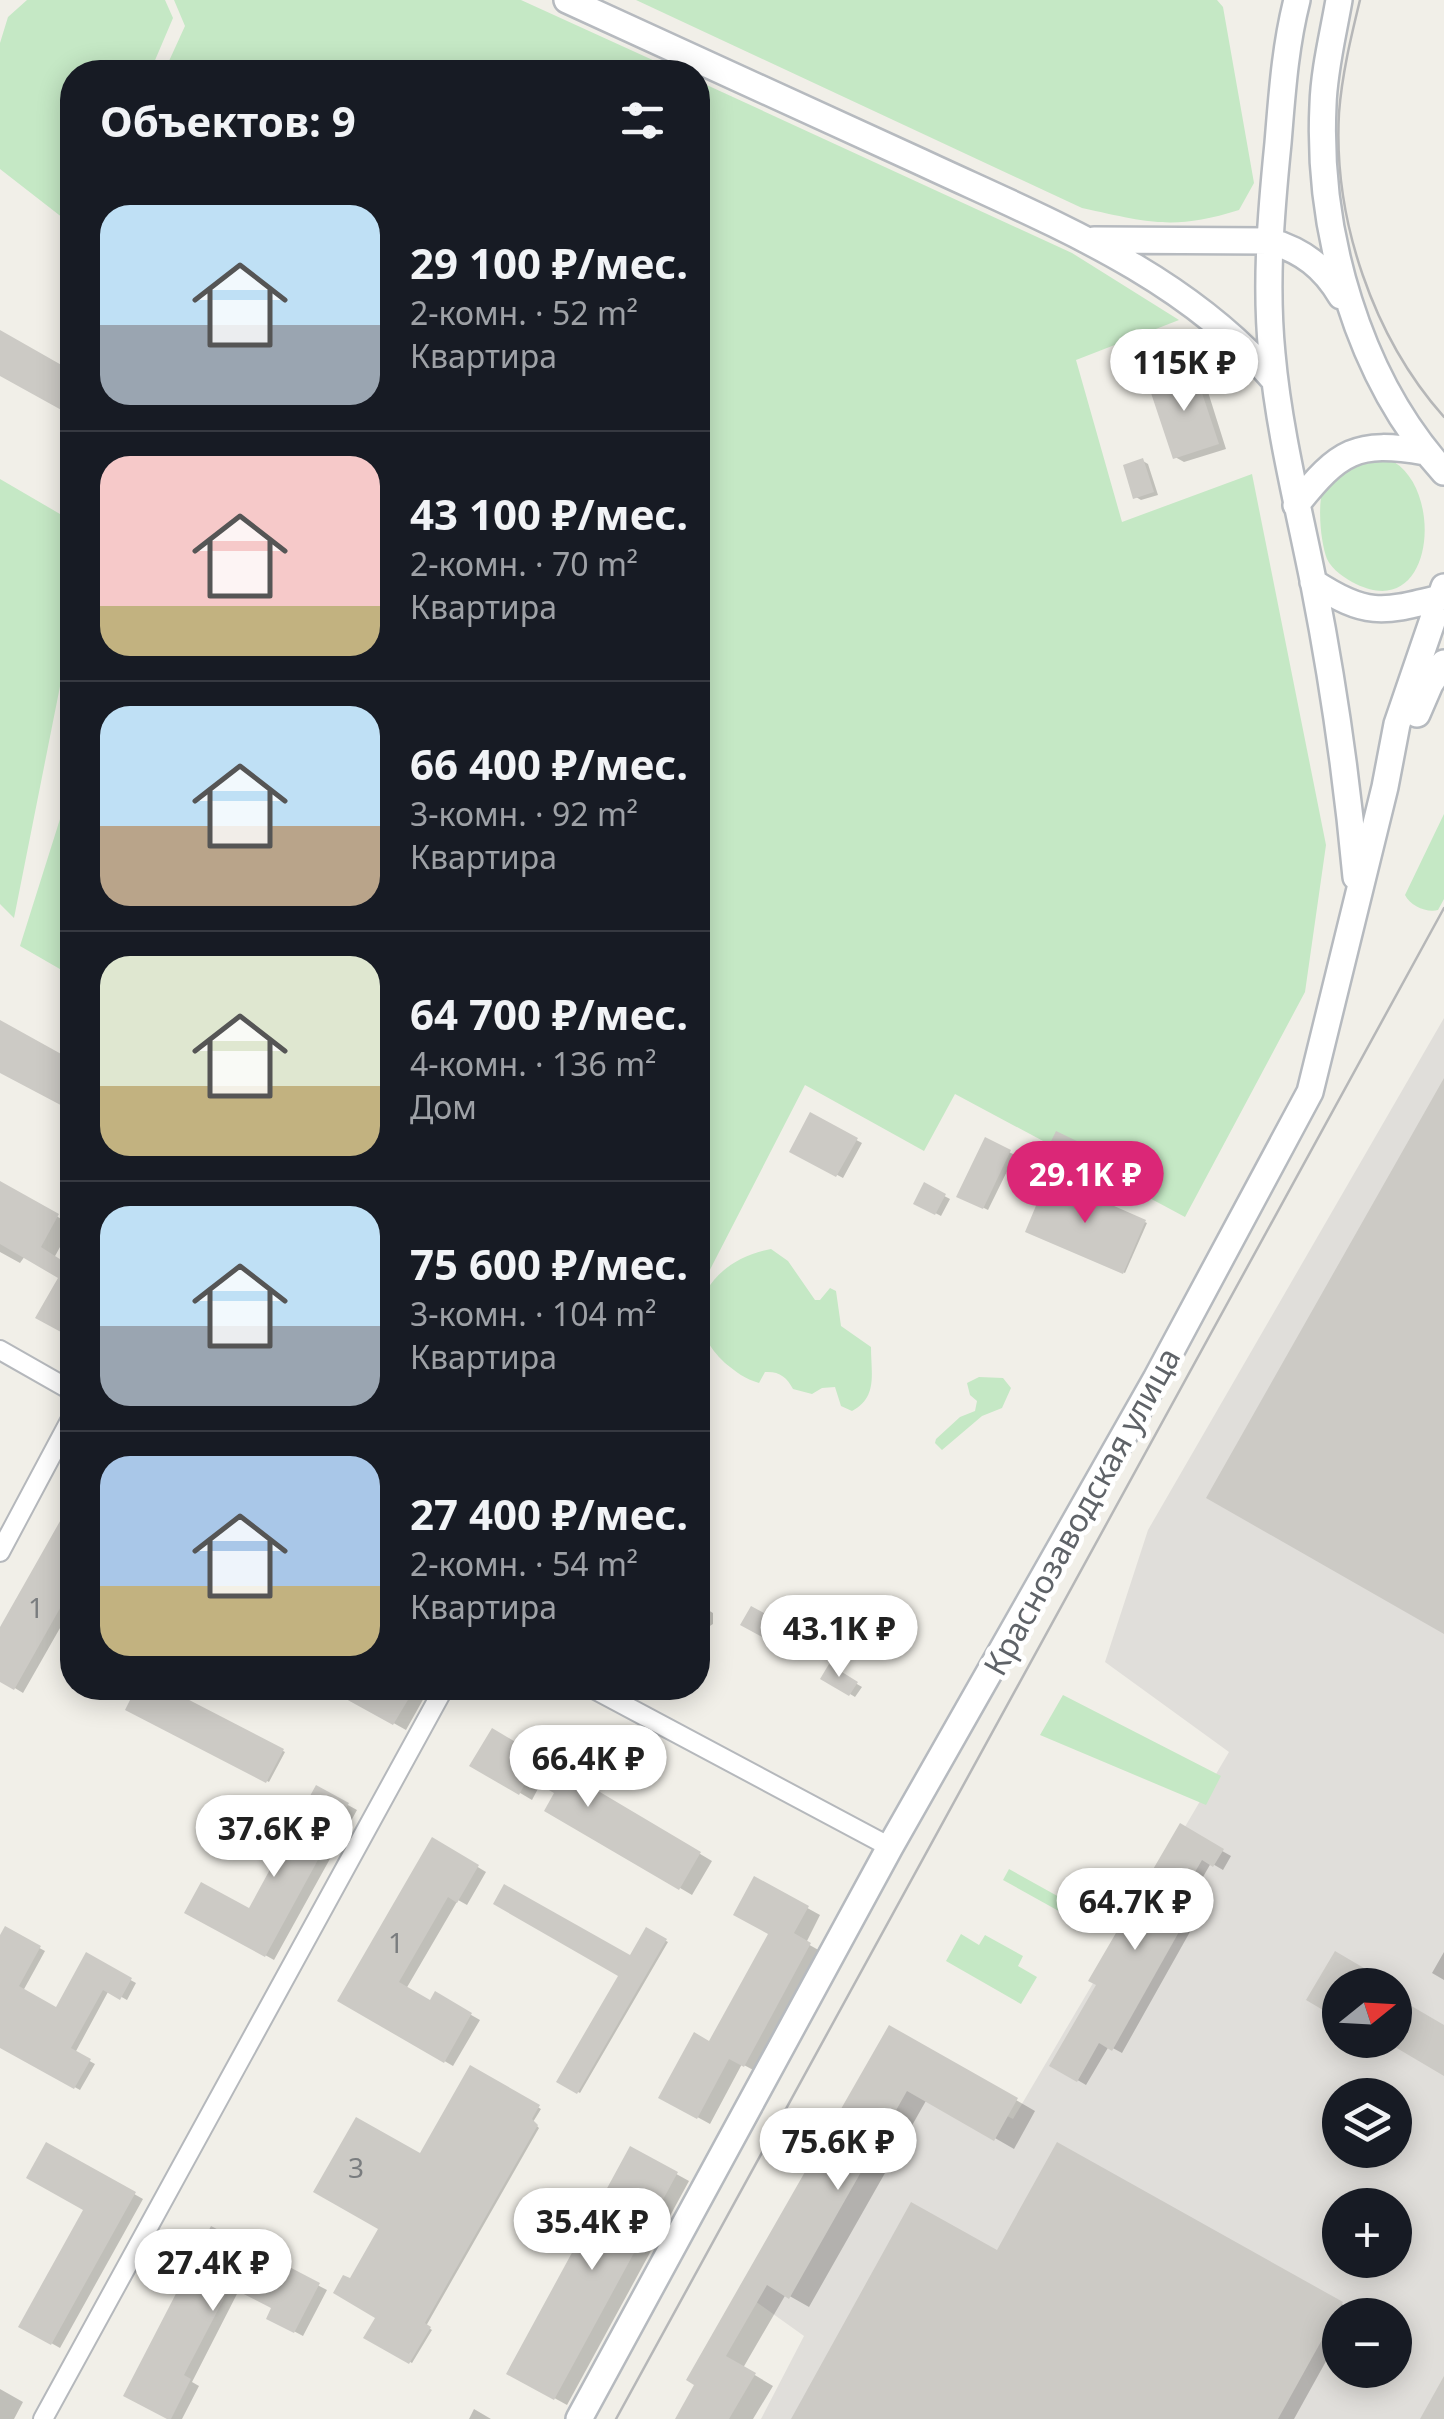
<!DOCTYPE html>
<html lang="ru">
<head>
<meta charset="utf-8">
<style>
  :root { --surface:#171b24; --page:#20242c; --text:#f1f3f6; --muted:#9ea1a6; --line:#363941; --accent:#db2777 }
  body { margin:0; font-family:"Noto Sans",sans-serif; background:var(--page); color:var(--text); height:100vh; display:flex; flex-direction:column; font-size:38px; white-space:nowrap }
  * { box-sizing:border-box; margin:0 }
  p { font-size:32px; color:var(--muted) }
  .icon { flex:none; width:55px; height:55px; fill:none; stroke:currentColor; stroke-width:2; stroke-linecap:round; stroke-linejoin:round }
  .map { position:relative; flex:1; overflow:hidden }
  .panel { position:absolute; left:60px; top:60px; width:650px; height:1640px; display:flex; flex-direction:column; background:var(--surface); border-radius:40px; box-shadow:0 5px 25px #0003 }
  .panel>* { flex:none }
  .needle { width:65px; rotate:72deg }
  .tools { position:absolute; left:1322px; top:1968px; display:grid; gap:20px }
  .tools a { display:grid; place-items:center; width:90px; height:90px; border-radius:50%; background:var(--surface); box-shadow:0 5px 25px #0003; font-size:50px }
  .price { position:absolute; translate:-50% -85px; padding:0 22px; border-radius:35px; background:#fff; color:#222; font-size:32px; line-height:65px; filter:drop-shadow(0 2px 5px #0008) }
  .price::after { content:''; position:absolute; left:50%; top:60px; width:30px; height:22px; margin-left:-15px; background:inherit; clip-path:polygon(0 0,100% 0,50% 100%) }
  .price.active { background:var(--accent); color:#fff }
  ul { padding:0; list-style:none }
  li { display:flex; align-items:center; gap:30px; height:250px; padding:0 40px }
  li+li { border-top:2px solid var(--line) }
  li span { display:grid; place-items:center; flex:none; width:280px; height:200px; border-radius:30px; color:#555 }
  li>.icon { margin-inline-start:auto }
  span .icon { width:120px; height:120px; fill:#fffc; stroke-width:1 }
  li b { font-size:42px }
  h2 { display:flex; justify-content:space-between; align-items:center; height:120px; padding:0 40px; font-size:42px }
  .map>svg:first-child { display:block }
  .industrial { fill:#e0deda; fill-rule:evenodd }
  .green { fill:#c5e8c5 }
  .shadow { fill:#0003 }
  .building { fill:#cccac5 }
  .lines { fill:none; stroke-linecap:round; stroke-linejoin:round }
  .street-casing { stroke:#b5b8bc; stroke-width:22 }
  .secondary-casing { stroke:#b6babf; stroke-width:30 }
  .street { stroke:#fff; stroke-width:18 }
  .secondary { stroke:#fff; stroke-width:25 }
  .tram { stroke:#b6b7b8; stroke-width:2.5 }
  .labels { text-anchor:middle; dominant-baseline:central; stroke-width:10; stroke-linejoin:round; paint-order:stroke }
  .number-label { font-size:28px; fill:#7a7d7f }
  .street-label { font-size:32px; fill:#5f6368; stroke:#fff }
</style>
</head>
<body>
<div class="map">
<svg width="1444" height="2419" viewBox="0 0 1444 2419">
  <rect width="100%" height="100%" fill="#f1efe8"/>
  <path class="industrial" d="M1444,1018V2419H761L804,2336L748,2296L880,2052L1013,2119L1229,1752L1105,1662L1148,1530ZM1340,1985H1395V2040H1340ZM1340,2095H1395V2150H1340ZM1340,2205H1395V2260H1340ZM1340,2315H1395V2370H1340Z"/>
  <path class="green" d="M27,0H165L173,18L150,72H72V225L0,169V43L8,17Z
    M174,0H521L679,72H164L185,26Z
    M636,0H1217L1223,7L1254,183L1239,210C1173,231 1147,222 1082,208Z
    M698,81L1072,253L1179,320L1076,360L1122,522L1252,474L1326,845L1305,992L1185,1217L955,1094L924,1151L805,1085L698,1293Z
    M1371,458C1378,459 1388,459 1394,462C1444,492 1434,622 1356,584C1346,579 1332,570 1327,559C1320,541 1315,492 1329,476C1337,467 1359,463 1371,458Z
    M0,479L72,521V626L14,918L0,904Z
    M72,781V976L20,946Z
    M1444,814V899L1438,910C1427,913 1410,906 1405,895Z
    M771,1249L788,1261L815,1300H820L830,1288L836,1291L841,1326L871,1347C871,1374 878,1397 852,1411L841,1406L835,1387L822,1388L812,1394L793,1389C787,1377 779,1371 765,1372L759,1383C745,1379 736,1372 725,1363C673,1315 711,1260 771,1249Z
    M979,1377L1003,1378L1011,1388L1002,1408L982,1416L942,1450L935,1443L936,1439L960,1417L975,1411L977,1401L970,1395L967,1383Z
    M1063,1695L1221,1776L1206,1805L1040,1735Z
    M1009,1869L1097,1918L1091,1929L1003,1880Z
    M961,1934L979,1945L985,1935L1023,1956L1018,1966L1037,1977L1021,2004L946,1961Z"/>
  <path class="shadow" d="M1194,371L1203,376L1226,449L1184,462L1175,457Z
    M1143,461L1148,464L1158,495L1141,500L1136,497Z
    M811,1116L862,1143L843,1178L792,1151Z
    M1057,1134L1085,1149L1069,1181L1041,1167Z
    M986,1141L1015,1155L988,1210L960,1196Z
    M1050,1180L1147,1223L1125,1273L1028,1231Z
    M0,1184L72,1225L54,1258L72,1269V1336L38,1317L61,1277L25,1256L20,1263L0,1252Z
    M925,1186L950,1199L941,1216L916,1203Z
    M71,1507L72,1607L23,1693L0,1679V1632Z
    M698,1604L713,1613V1624L702,1631L698,1628Z
    M752,1609L788,1630L779,1644L744,1624Z
    M830,1668L862,1687L855,1697L824,1678Z
    M139,1688H161L285,1752L269,1782L128,1709Z
    M331,1688H410L425,1696L406,1730Z
    M493,1731L712,1861L692,1895L548,1810L558,1792L541,1783L532,1800L473,1765Z
    M317,1788L357,1810L274,1960L188,1912H250Z
    M1180,1827L1231,1856L1223,1870L1211,1863L1177,1922L1191,1930L1122,2053L1109,2046L1086,2085L1052,2065L1099,1984Z
    M433,1840L486,1872L467,1905L458,1900L406,1989L431,2003L436,1995L480,2020L453,2066L340,2000Z
    M755,1879L820,1915L806,1943L822,1952L757,2072L742,2064L710,2124L661,2097L710,2044L771,1933Z
    M6,1930L45,1951L23,1991L57,2010L87,1956L136,1983L127,2000L109,1990L75,2053L95,2064L80,2090L0,2046V1940Z
    M647,1931L668,1942L580,2093L559,2081Z
    M1444,1952V1980L1432,1973Z
    M1336,1954L1376,1978L1372,1985H1340V2017Z
    M890,2028L1035,2111L1014,2149L927,2099L809,2307L786,2294L743,2368L773,2386L753,2419H678Z
    M470,2069L541,2109L533,2122L539,2128L426,2326L432,2330L412,2363L367,2337L378,2317L350,2282Z
    M47,2145L143,2199L60,2348L21,2326L86,2209Z
    M1058,2145L1354,2311L1352,2315H1340V2336L1294,2419H794L998,2253Z
    M631,2149L689,2181L567,2405L509,2373Z
    M212,2230L327,2290L303,2336L269,2318L275,2308L239,2290L192,2382L199,2386L182,2419H171L127,2395Z
    M0,2389L23,2402L14,2419H0Z
    M474,2409L491,2419H469Z"/>
  <path class="building" d="M0,330L72,371V398L65,412L0,376Z
    M1194,369L1219,444L1173,459L1148,384Z
    M1143,458L1154,492L1133,499L1123,465Z
    M0,1020L72,1060V1111L0,1073Z
    M1444,1078V1634L1206,1498Z
    M810,1112L858,1138L836,1177L789,1152Z
    M1056,1131L1081,1143L1063,1180L1038,1168Z
    M985,1137L1011,1150L983,1209L956,1197Z
    M1048,1177L1146,1220L1123,1274L1025,1232Z
    M0,1181L59,1214L41,1247L66,1263L72,1252V1338L35,1318L58,1278L0,1244Z
    M924,1182L946,1194L935,1215L913,1204Z
    M72,1500V1587L14,1690L0,1682V1627Z
    M751,1606L784,1624L773,1643L740,1625Z
    M829,1664L858,1682L849,1696L820,1679Z
    M136,1688H166L284,1749L266,1783L125,1710Z
    M326,1688H415L393,1725Z
    M492,1728L701,1852L679,1890L544,1811L554,1793L528,1778L519,1795L469,1766Z
    M316,1785L349,1803L265,1957L184,1913L201,1882L249,1908Z
    M1180,1823L1224,1849L1213,1867L1202,1860L1170,1915L1184,1923L1112,2051L1099,2043L1077,2082L1049,2066L1096,1985L1088,1981Z
    M432,1837L479,1865L457,1903L448,1897L399,1982L430,2000L435,1991L472,2013L444,2063L337,2001Z
    M754,1876L809,1906L794,1933L811,1943L744,2067L729,2059L697,2119L658,2098L694,2032L709,2041L768,1934L733,1915Z
    M504,1884L630,1955L646,1927L667,1939L577,2094L556,2082L618,1976L493,1904Z
    M5,1926L41,1946L19,1986L56,2007L86,1952L132,1978L120,2000L103,1990L71,2048L91,2059L74,2089L0,2048V1935Z
    M1335,1951L1369,1971L1361,1985H1340V2020L1306,2000Z
    M1408,2004L1444,2025V2076L1395,2047V2025Z
    M889,2025L1018,2098L994,2141L907,2091L789,2299L767,2285L726,2356L756,2373L729,2419H675L694,2385L686,2380Z
    M470,2065L540,2105L532,2119L538,2125L425,2323L431,2327L409,2364L363,2338L375,2318L333,2293L343,2275L350,2278L378,2229L313,2192L356,2117L420,2153Z
    M46,2142L136,2192L51,2345L18,2327L83,2210L26,2178Z
    M1057,2142L1343,2302L1278,2419H791L911,2202L997,2250Z
    M630,2146L678,2172L554,2400L506,2374Z
    M211,2226L320,2283L294,2333L266,2319L271,2308L230,2287L184,2375L191,2379L171,2419H167L123,2396Z
    M1444,2376V2419H1420Z"/>
  <g class="lines">
    <defs>
      <path id="street" d="M0,1350L72,1391
        M0,1552L72,1417
        M592,1688L890,1847
        M43,2419L444,1688"/>
      <path id="secondary" d="M567,0C685,53 803,107 921,162C1047,221 1183,273 1275,381
        M1297,0C1285,47 1282,95 1278,143C1271,213 1265,284 1272,354C1279,432 1299,509 1314,585C1333,682 1347,779 1356,877
        M1339,0C1333,35 1324,70 1323,105C1317,232 1358,378 1444,472
        M1094,240L1270,241C1303,251 1324,267 1341,296
        M1296,505C1339,451 1356,440 1425,452
        M1313,582C1369,618 1383,612 1444,597
        M1417,714L1430,684L1444,663
        M579,2419L890,1847L1156,1379L1310,1092L1385,787L1397,724L1444,587"/>
    </defs>
    <use href="#street" class="street-casing"/>
    <use href="#secondary" class="secondary-casing"/>
    <use href="#street" class="street"/>
    <use href="#secondary" class="secondary"/>
    <path class="tram" d="M1360,0C1351,37 1342,74 1339,113C1333,219 1373,337 1444,417
      M616,2419L1444,908"/>
  </g>
  <g class="labels">
    <g class="number-label">
      <text x="36" y="1607">1</text>
      <text x="396" y="1942">1</text>
      <text x="356" y="2167">3</text>
    </g>
    <g class="street-label">
      <text transform="translate(1081 1511) rotate(-61)">Краснозаводская улица</text>
    </g>
  </g>
</svg>
<div class="tools">
<a><svg class="needle" viewBox="-14 -14 28 28"><path d="M0-13l5 13h-10z" fill="#e53935"/><path d="M0 13l5-13h-10z" fill="#9ea1a6"/></svg></a>
<a><svg class="icon" aria-label="layers" viewBox="0 0 24 24"><path d="M12 4l9 5-9 5-9-5zM3 14l9 5 9-5"/></svg></a>
<a>+</a>
<a>−</a>
</div>
<b class="price" style="left:1184px;top:414px">115K ₽</b>
<b class="price active" style="left:1085px;top:1226px">29.1K ₽</b>
<b class="price" style="left:839px;top:1680px">43.1K ₽</b>
<b class="price" style="left:588px;top:1810px">66.4K ₽</b>
<b class="price" style="left:274px;top:1880px">37.6K ₽</b>
<b class="price" style="left:1135px;top:1953px">64.7K ₽</b>
<b class="price" style="left:838px;top:2193px">75.6K ₽</b>
<b class="price" style="left:592px;top:2273px">35.4K ₽</b>
<b class="price" style="left:213px;top:2314px">27.4K ₽</b>
<section class="panel">
<h2>Объектов: 9<svg class="icon" aria-label="filters" viewBox="0 0 24 24"><path d="M4 7h16M4 17h16"/><circle cx="9" cy="7" r="2"/><circle cx="15" cy="17" r="2"/></svg></h2>
<ul>
<li><span style="background:linear-gradient(#bfe0f5 60%,#9aa5b1 0)"><svg class="icon" aria-label="home" viewBox="0 0 24 24"><path d="M3 11l9-7 9 7M6 9v11h12V9"/></svg></span><div><b>29 100 ₽/мес.</b><p>2-комн. · 52 m²</p><p>Квартира</p></div></li>
<li><span style="background:linear-gradient(#f6c9c9 75%,#c2b280 0)"><svg class="icon" aria-label="home" viewBox="0 0 24 24"><path d="M3 11l9-7 9 7M6 9v11h12V9"/></svg></span><div><b>43 100 ₽/мес.</b><p>2-комн. · 70 m²</p><p>Квартира</p></div></li>
<li><span style="background:linear-gradient(#bfe0f5 60%,#b9a48a 0)"><svg class="icon" aria-label="home" viewBox="0 0 24 24"><path d="M3 11l9-7 9 7M6 9v11h12V9"/></svg></span><div><b>66 400 ₽/мес.</b><p>3-комн. · 92 m²</p><p>Квартира</p></div></li>
<li><span style="background:linear-gradient(#dfe7d0 65%,#c2b280 0)"><svg class="icon" aria-label="home" viewBox="0 0 24 24"><path d="M3 11l9-7 9 7M6 9v11h12V9"/></svg></span><div><b>64 700 ₽/мес.</b><p>4-комн. · 136 m²</p><p>Дом</p></div></li>
<li><span style="background:linear-gradient(#bfe0f5 60%,#9aa5b1 0)"><svg class="icon" aria-label="home" viewBox="0 0 24 24"><path d="M3 11l9-7 9 7M6 9v11h12V9"/></svg></span><div><b>75 600 ₽/мес.</b><p>3-комн. · 104 m²</p><p>Квартира</p></div></li>
<li><span style="background:linear-gradient(#a9c7e8 65%,#c2b280 0)"><svg class="icon" aria-label="home" viewBox="0 0 24 24"><path d="M3 11l9-7 9 7M6 9v11h12V9"/></svg></span><div><b>27 400 ₽/мес.</b><p>2-комн. · 54 m²</p><p>Квартира</p></div></li>
</ul>
</section>
</div>
</body>
</html>
